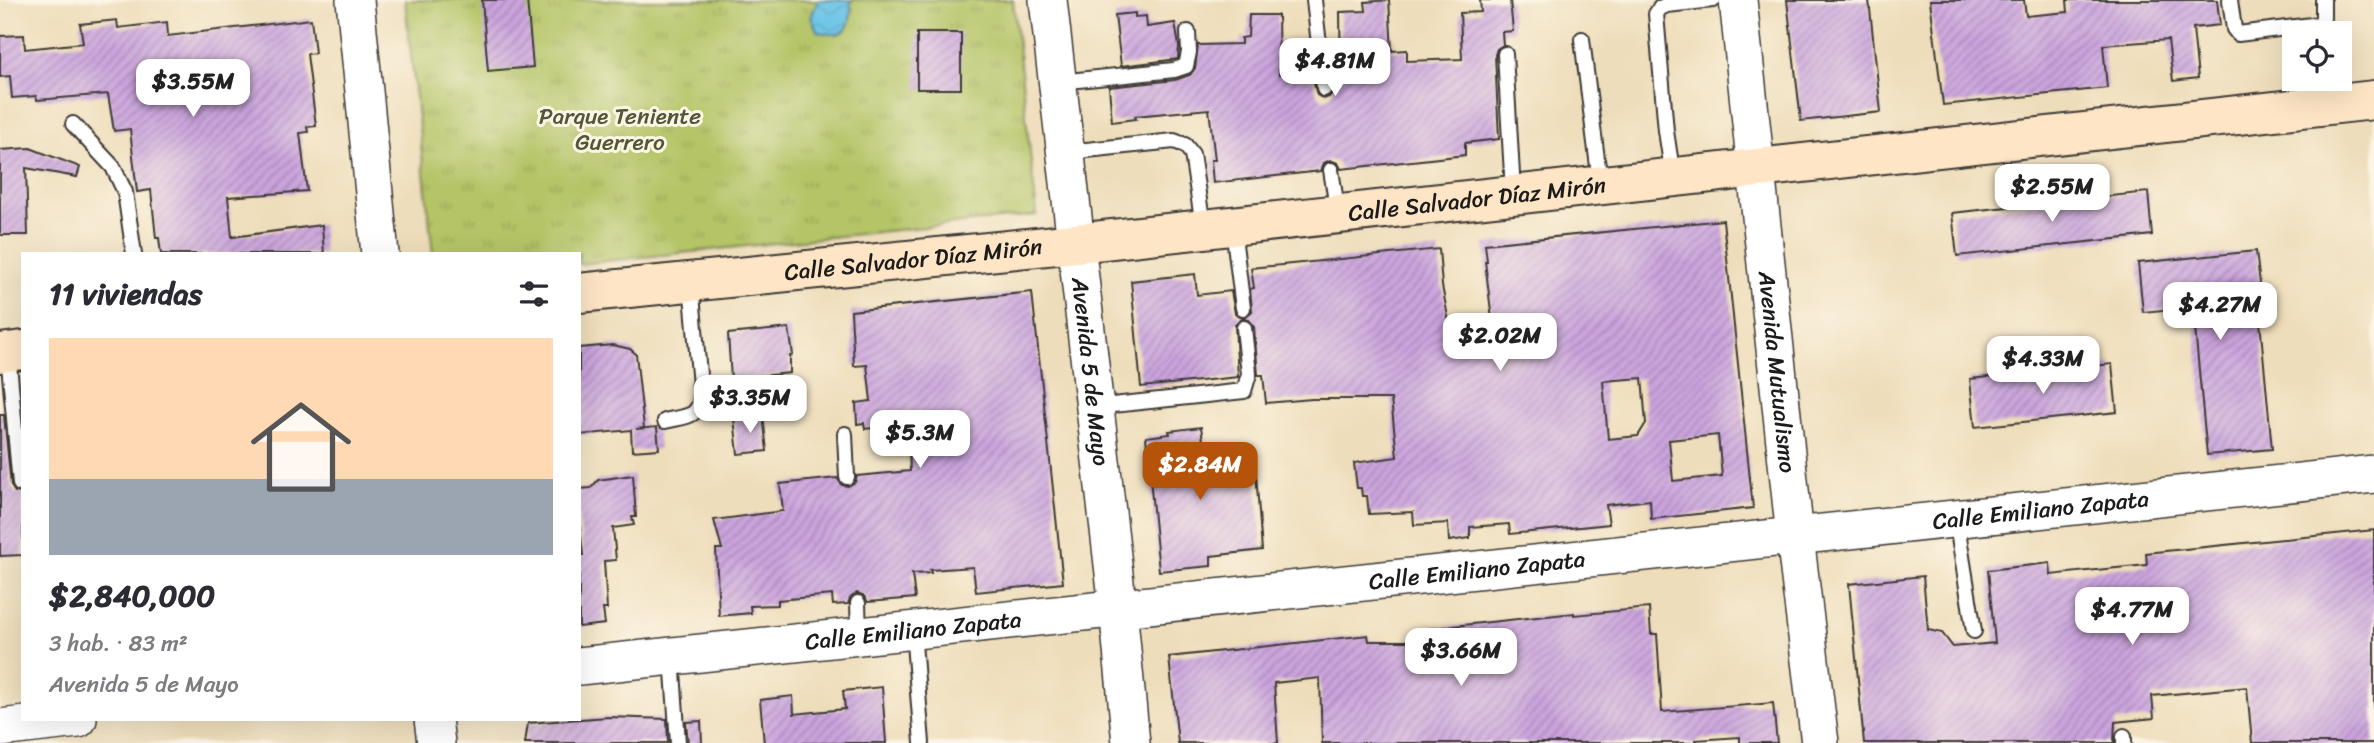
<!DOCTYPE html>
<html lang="es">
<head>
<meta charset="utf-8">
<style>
  :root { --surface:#fff; --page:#f7f7f7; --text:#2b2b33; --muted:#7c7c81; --line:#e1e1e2; --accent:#b45309 }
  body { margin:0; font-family:Sriracha,sans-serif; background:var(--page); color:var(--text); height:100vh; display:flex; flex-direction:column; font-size:26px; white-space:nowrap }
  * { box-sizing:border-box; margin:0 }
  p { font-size:23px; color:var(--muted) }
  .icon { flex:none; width:38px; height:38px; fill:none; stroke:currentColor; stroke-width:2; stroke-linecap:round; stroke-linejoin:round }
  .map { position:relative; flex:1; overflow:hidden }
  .details { position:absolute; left:21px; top:252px; width:560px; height:469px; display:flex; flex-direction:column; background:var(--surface); border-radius:0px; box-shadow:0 7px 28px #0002 }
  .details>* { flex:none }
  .tools { position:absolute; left:2282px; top:21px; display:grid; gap:14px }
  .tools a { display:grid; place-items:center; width:70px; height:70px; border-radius:0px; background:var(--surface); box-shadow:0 7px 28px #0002; font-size:35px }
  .price { position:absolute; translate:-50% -60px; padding:0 16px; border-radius:14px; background:#fff; color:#222; font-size:23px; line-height:46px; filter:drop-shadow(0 2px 4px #0008) }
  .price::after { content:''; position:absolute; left:50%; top:42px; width:21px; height:16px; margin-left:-10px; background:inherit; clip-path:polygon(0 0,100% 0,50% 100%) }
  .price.on { background:var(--accent); color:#fff }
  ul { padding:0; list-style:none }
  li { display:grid; align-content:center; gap:14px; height:371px; padding:0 28px }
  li+li { border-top:2px solid var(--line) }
  li span { display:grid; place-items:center; height:217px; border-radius:0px; color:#555 }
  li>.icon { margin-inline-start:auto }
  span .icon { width:126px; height:126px; fill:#fffc; stroke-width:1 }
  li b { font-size:30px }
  h2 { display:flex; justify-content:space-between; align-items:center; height:84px; padding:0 28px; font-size:30px }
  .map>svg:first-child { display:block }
  .park { fill:url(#park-tufts); stroke:#687041; stroke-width:2 }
  .water { fill:url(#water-waves); stroke:#427082; stroke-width:2 }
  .building { fill:url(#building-hatch); fill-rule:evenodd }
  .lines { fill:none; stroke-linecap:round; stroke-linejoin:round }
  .service-casing { stroke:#3c3934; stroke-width:18 }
  .tertiary-casing { stroke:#3c3934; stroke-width:40 }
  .secondary-casing { stroke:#3c3934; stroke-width:42 }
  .service { stroke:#fff; stroke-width:14 }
  .tertiary { stroke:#fff; stroke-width:37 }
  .secondary { stroke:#fde5c5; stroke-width:38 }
  .labels { text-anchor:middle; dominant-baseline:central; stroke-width:6; stroke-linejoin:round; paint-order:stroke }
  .park-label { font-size:23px; fill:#515736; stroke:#fcf5e5 }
  .street-label { font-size:23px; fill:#1c1c1c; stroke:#fcf5e5 }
</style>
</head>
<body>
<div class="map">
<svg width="2374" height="743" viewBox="0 0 2374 743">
  <defs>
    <pattern id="park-tufts" width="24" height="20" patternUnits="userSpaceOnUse" patternTransform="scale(1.75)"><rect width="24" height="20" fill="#b4c466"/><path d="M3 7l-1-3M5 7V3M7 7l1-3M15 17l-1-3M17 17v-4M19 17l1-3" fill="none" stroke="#9aa858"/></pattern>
    <pattern id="water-waves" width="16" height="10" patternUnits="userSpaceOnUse" patternTransform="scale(1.75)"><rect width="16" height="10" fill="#69c4e7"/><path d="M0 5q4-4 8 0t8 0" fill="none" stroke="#5aa8c6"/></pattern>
    <pattern id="building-hatch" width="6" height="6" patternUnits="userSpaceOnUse" patternTransform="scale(1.75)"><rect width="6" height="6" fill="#cba4de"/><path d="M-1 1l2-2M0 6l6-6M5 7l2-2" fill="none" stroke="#a485b3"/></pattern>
  </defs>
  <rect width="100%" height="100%" fill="#fcf5e5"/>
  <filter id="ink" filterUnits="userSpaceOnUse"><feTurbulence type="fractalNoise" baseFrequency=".0143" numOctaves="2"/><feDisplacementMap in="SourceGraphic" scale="14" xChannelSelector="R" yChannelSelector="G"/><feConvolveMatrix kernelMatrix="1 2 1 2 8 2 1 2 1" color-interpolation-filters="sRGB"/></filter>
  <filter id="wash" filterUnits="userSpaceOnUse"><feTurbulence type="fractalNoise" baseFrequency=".00686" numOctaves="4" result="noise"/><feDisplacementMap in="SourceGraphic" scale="28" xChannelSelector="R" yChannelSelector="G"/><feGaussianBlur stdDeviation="1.57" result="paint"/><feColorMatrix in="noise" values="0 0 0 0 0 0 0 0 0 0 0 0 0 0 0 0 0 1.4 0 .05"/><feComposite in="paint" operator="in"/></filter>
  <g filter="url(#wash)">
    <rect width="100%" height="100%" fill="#eeddba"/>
    <path class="park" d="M405,0H1013L1037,215L579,264V254H433Z"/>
    <path class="water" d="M818,0H851C852,28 847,41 817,31L811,17Z"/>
    <g id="blocks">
      <path class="building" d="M482,0H527L533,67L488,71Z
        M1389,0L1392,51L1407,50V61L1462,59L1460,13L1481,12L1480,0H1510L1513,31L1502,32L1503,45L1497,49L1495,55L1499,139L1465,143V155L1341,169L1338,163L1330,160L1324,163L1321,171L1213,183L1211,160H1215L1209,109L1135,116L1136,119L1112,122L1109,87L1175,80L1190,75L1195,68L1198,45L1241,44V38L1248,37L1249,15H1278L1279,74H1289V79H1313L1317,95L1324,99L1329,97L1333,92L1332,78L1341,77L1340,12L1366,11L1365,2Z
        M1787,0H1869L1881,112L1801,121Z
        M1930,0H2024L2026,16L2068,12L2067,0H2217L2220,25L2193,28L2198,78L2173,81L2168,40L2103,45L2107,88L1943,105Z
        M1135,13V17L1146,16L1147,27L1175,23L1179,46L1178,59L1121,66L1115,15Z
        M311,19L315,53L307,54L316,126L307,127L308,132L300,133L307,191L228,197L232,237L322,225L324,254H161L159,238H156L151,190L137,192L130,129L114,131L108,94L37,100L36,96L12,98L10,76L0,77V36L24,35L25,49L83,43L80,24L117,20L118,28L167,22L168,36Z
        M917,33H961V89H917Z
        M30,148L80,167L77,177L26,168L28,235H0V150Z
        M2148,192L2152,235L1957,256L1952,213Z
        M1723,220L1753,508L1651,519L1650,500L1606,505L1609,524L1510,534L1509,524L1470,527V538L1449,541L1448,523L1414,525L1413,512L1369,514L1367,496H1362L1361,488H1357L1354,463L1397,457L1391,399H1312L1266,403L1263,375H1258L1254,327L1248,320L1242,319L1235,325L1238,377L1141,387L1131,281L1195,274L1197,295L1231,291L1235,313L1244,318L1252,311L1250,289L1254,288L1251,268L1439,249L1442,286L1450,327L1492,320L1485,261H1487L1485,244ZM1642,378L1646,423L1638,436L1608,439L1603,381ZM1718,435L1722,476L1673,481L1669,440Z
        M2256,251L2262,300H2258L2272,449L2207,455L2193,307L2143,312L2138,263Z
        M1032,292L1063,583L976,592L973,567L930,570L931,573L912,574L915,598L868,602L863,595L857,593L850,598L848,604L833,605L832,595L778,600V605L750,606L751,613L719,616L716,549H722L714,520L783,511L780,484L837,478L842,485L848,486L855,482L857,476L910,471L908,424L865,429L864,423L857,424L856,403L871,401L867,365L854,366L851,311Z
        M789,328L793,355L790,356V373L731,379L728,334Z
        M613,345L630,349L636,354L644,428L636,429L657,427L659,449L632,451L631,430L579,435V348Z
        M2112,364L2117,412L1975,427L1970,379Z
        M0,415H4L11,486L15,492L23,493V555L0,556Z
        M763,415L767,451L738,454L734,418Z
        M1201,427L1204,447H1212L1213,462L1247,460V475L1256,474L1262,550L1211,556V566L1159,571L1146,437L1170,434L1169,431Z
        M633,475L636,517H632L634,525L613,528L616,560L604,561L607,609H603L605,624L579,627V555H583L579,518V489L591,488L598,480Z
        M2374,530V743H2252L2247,687L2152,696L2154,718L2115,722L2114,743H1864L1849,584L1923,576L1928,630L1942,633L1953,647L1995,643L1988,570L2050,563L2051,575L2096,570L2147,565L2146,553Z
        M1649,608L1651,634H1657L1662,712L1773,703L1777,743H1740V737L1696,740V743H1322L1320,678L1274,683L1278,743H1178L1169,657L1368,635L1369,641H1418L1417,630L1574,613V615Z
        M882,687L886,743H764L760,700L793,696L794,714L845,709L843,691Z
        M608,717L667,719L668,743H525L528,723Z
        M701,721L702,743H688L686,722Z"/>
    </g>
  </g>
  <g filter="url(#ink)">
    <use href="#blocks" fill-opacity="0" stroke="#3c3934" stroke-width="2"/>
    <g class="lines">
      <defs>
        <path id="service" d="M1314,0L1324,89
          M2230,0L2234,29L2238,34L2320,24L2323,18V0
          M1582,39L1600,183
          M1505,54L1513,192
          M1059,82L1174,70L1186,66L1189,52L1188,32
          M73,124L113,167L125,192L134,254
          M1067,152L1174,141L1185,145L1192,154L1203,226
          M1331,170L1338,214
          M1673,177L1666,131L1656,14L1660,8L1667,5L1713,0
          M1233,228L1243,308
          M8,353L20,484
          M1094,407L1244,391L1249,374L1244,328
          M665,421C684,416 698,419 701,397L691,283
          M845,434L847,477
          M1956,519L1974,631
          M858,603L859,636
          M913,630L922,743
          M672,657L678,743
          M2124,736V743"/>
        <g id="tertiary">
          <path d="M355,0L380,254"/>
          <path id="s1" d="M1048,0L1118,608L1131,743"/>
          <path id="s2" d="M1738,0L1795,537L1820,743"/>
          <path id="s3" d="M579,666L2374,474"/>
          <path d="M433,719L436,743"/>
          <path d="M0,728L78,719"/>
        </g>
        <g id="secondary">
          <path id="s4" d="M579,293L1076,243L2374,100"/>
          <path d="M0,353L23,350"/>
        </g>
      </defs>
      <use href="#service" class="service-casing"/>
      <use href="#tertiary" class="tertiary-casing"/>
      <use href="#secondary" class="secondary-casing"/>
      <use href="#service" class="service"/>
      <use href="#tertiary" class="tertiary"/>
      <use href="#secondary" class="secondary"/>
    </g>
  </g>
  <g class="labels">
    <g class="park-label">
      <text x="620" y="116">Parque Teniente<tspan x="620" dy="26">Guerrero</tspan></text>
    </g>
    <g class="street-label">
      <text stroke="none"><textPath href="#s4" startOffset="903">Calle Salvador Díaz Mirón</textPath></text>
      <text stroke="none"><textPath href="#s4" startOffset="336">Calle Salvador Díaz Mirón</textPath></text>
      <text stroke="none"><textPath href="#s1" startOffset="374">Avenida 5 de Mayo</textPath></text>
      <text stroke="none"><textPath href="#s2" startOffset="374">Avenida Mutualismo</textPath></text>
      <text stroke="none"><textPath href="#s3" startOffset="1470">Calle Emiliano Zapata</textPath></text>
      <text stroke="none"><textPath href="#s3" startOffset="903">Calle Emiliano Zapata</textPath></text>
      <text stroke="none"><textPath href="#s3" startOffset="336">Calle Emiliano Zapata</textPath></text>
    </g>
  </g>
</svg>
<div class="tools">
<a><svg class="icon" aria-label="locate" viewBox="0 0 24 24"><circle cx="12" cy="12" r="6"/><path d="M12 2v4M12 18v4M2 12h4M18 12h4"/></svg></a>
</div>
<b class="price" style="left:1335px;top:98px">$4.81M</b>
<b class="price" style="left:193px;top:119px">$3.55M</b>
<b class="price" style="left:2052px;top:224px">$2.55M</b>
<b class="price" style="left:2220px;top:342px">$4.27M</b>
<b class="price" style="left:1500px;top:373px">$2.02M</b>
<b class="price" style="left:2043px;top:396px">$4.33M</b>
<b class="price" style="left:750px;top:435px">$3.35M</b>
<b class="price" style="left:920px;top:470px">$5.3M</b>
<b class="price on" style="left:1200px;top:502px">$2.84M</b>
<b class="price" style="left:2132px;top:647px">$4.77M</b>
<b class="price" style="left:1461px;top:688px">$3.66M</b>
<section class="details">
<h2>11 viviendas<svg class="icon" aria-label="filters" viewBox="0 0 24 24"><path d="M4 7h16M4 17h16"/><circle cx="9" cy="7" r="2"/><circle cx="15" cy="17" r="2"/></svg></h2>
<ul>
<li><span style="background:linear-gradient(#ffd9b3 65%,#9aa5b1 0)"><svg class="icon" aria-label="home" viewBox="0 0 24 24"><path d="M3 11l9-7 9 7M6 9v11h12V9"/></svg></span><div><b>$2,840,000</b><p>3 hab. · 83 m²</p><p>Avenida 5 de Mayo</p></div></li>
</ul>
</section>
</div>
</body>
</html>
